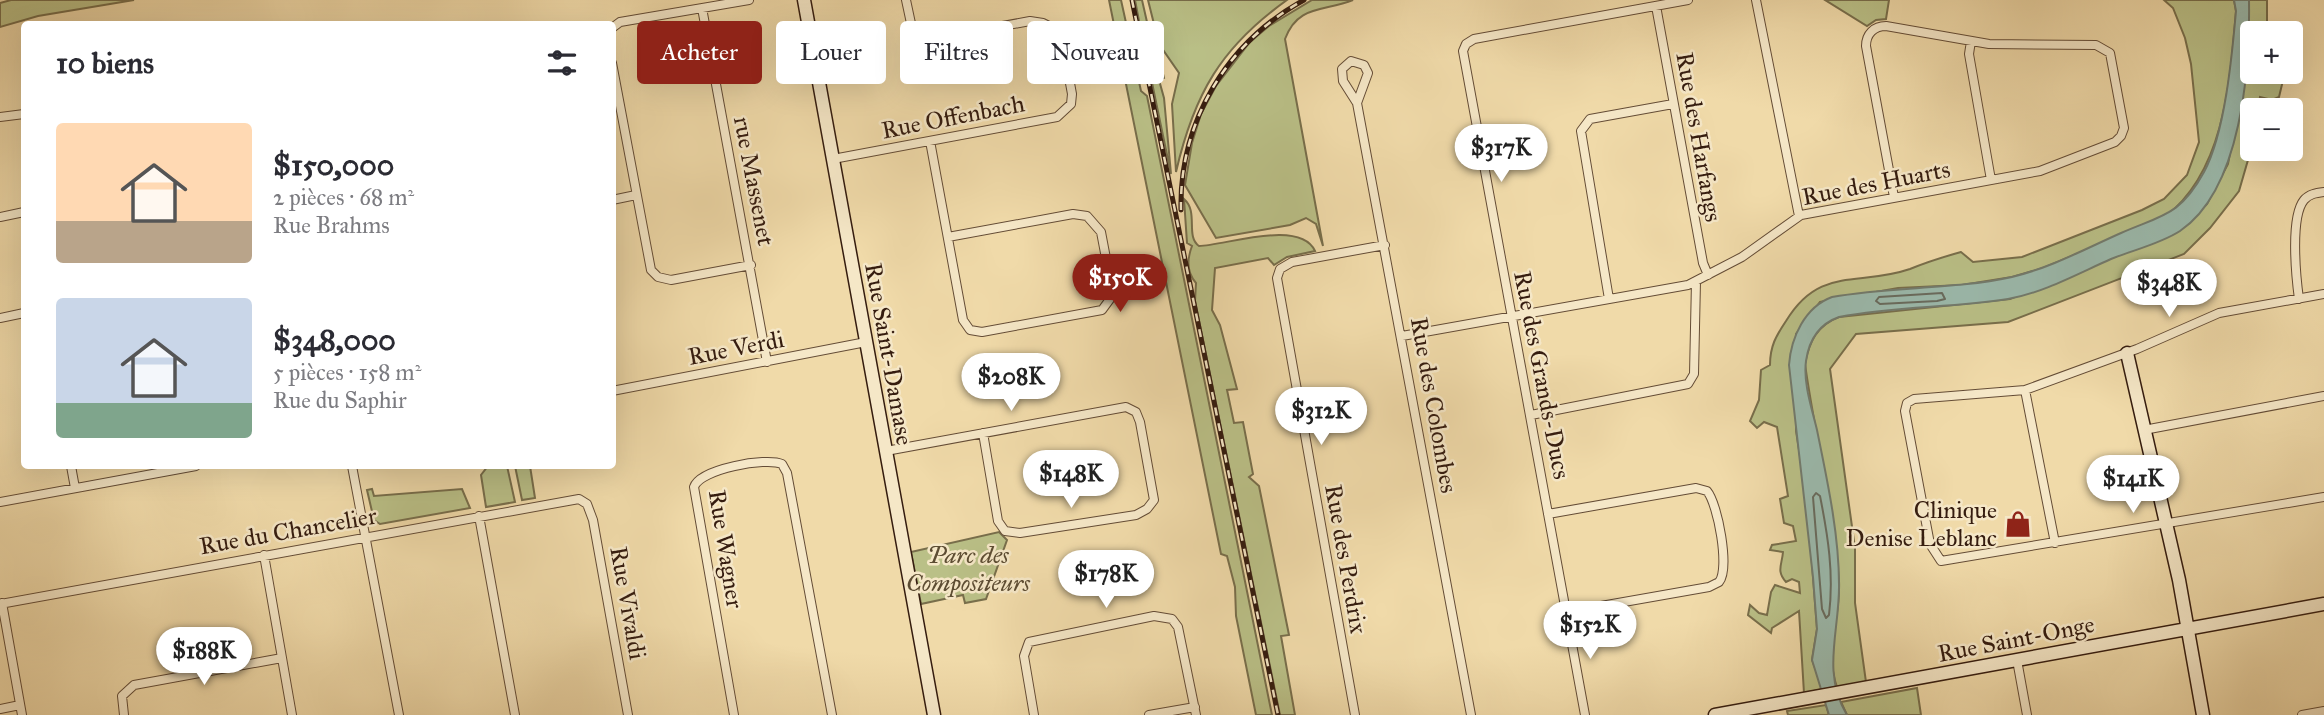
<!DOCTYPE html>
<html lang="fr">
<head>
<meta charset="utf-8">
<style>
  :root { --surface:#fff; --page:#f7f7f7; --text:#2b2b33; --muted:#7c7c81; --accent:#8f2418 }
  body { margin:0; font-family:"IM FELL Great Primer",serif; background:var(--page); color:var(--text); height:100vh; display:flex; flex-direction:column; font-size:26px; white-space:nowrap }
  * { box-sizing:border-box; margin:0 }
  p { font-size:23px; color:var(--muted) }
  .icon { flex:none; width:38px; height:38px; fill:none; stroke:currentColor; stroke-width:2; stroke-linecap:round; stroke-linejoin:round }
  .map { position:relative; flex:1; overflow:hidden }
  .sheet { position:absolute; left:21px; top:21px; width:595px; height:448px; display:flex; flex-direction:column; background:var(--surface); border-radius:7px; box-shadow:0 7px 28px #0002 }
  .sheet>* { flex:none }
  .hud { position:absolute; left:637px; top:21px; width:665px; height:63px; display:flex; gap:14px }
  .controls { position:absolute; left:2240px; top:21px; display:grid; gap:14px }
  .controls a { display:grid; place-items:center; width:63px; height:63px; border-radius:7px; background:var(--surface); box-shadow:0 7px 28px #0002; font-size:35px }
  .price { position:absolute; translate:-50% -60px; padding:0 16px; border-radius:24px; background:#fff; color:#222; font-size:23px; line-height:46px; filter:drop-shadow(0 2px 4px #0008) }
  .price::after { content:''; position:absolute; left:50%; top:42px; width:21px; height:16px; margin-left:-10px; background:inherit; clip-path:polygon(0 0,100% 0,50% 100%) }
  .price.selected { background:var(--accent); color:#fff }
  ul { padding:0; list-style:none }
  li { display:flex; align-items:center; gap:21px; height:175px; padding:0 35px }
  li span { display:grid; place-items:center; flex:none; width:196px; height:140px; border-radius:7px; color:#555 }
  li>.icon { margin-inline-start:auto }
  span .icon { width:84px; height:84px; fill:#fffc; stroke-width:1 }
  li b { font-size:30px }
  h2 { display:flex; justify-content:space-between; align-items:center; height:84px; padding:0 35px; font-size:30px }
  .tag { padding:0 24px; border-radius:7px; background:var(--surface); box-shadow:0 7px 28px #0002; font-size:24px; line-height:63px }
  .tag.selected { background:var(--accent); color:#fff }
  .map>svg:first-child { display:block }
  .green { fill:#bac087; stroke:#786e4b; stroke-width:2 }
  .water { fill:#9bbaad; stroke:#727b6e; stroke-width:2 }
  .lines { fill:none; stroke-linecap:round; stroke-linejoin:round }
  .shore { stroke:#686b5e; stroke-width:2 }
  .street-casing { stroke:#644c36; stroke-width:10 }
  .secondary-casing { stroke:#351c0f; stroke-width:15 }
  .street { stroke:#f5e7c7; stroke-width:8 }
  .secondary { stroke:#f5e7c7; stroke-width:12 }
  .rail-casing { stroke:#351c0f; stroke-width:5 }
  .rail { stroke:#f5e7c7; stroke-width:2.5; stroke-dasharray:8; stroke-linecap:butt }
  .labels { text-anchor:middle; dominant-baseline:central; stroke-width:5; stroke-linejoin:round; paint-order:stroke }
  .street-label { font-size:24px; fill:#351c0f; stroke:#f5e7c7 }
  .poi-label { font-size:24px; fill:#351c0f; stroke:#f5e7c7; text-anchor:end }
  .park-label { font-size:24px; font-style:italic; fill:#5d4d33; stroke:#f5e7c7 }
</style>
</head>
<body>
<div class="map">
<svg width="2324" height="715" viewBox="0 0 2324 715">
  <rect width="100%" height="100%" fill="#f0daa9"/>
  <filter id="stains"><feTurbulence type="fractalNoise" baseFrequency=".00286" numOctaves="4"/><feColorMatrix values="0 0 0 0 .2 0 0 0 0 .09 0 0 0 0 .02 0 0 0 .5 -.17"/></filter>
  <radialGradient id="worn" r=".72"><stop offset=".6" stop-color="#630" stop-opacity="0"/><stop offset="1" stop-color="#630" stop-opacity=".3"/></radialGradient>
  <path class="green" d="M11,0H134L38,16L0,27V3Z
    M1109,0H1121L1141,91L1147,96L1272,715H1256L1236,616L1235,587L1227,556L1221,554Z
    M1135,0H1142L1152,44L1159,54L1151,56L1154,66L1149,73Z
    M1148,0H1287C1221,47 1194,94 1176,172L1172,104L1179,73L1159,44Z
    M1312,0H1353C1324,12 1298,4 1285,39L1323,246L1316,224L1306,218L1290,225L1216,238L1185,185L1192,143L1201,114L1216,86L1250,42L1269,26Z
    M1825,0H1889L1886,19L1876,20L1867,26Z
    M2164,0H2234L2236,11C2230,81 2225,171 2165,217L2043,268L2012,277L1962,285L1898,288L1820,302L1796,334V431L1807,500L1817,629L1812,660L1823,689L1804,693L1799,611L1772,628L1771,633L1748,615L1750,605L1759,613L1767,615L1771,592L1775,585L1800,593L1799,582L1792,579L1786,582C1776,571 1782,565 1783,552L1770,550L1772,545L1796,541L1793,526L1784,523L1780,499L1788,496L1777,427L1764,422L1757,428L1750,421L1759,400L1761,370L1770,365C1770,346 1776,336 1786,321C1820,265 1858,287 1910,269C1927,262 1943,257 1961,252L1973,262L2022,257L2142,210L2164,199L2187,175L2199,142L2191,64L2185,38L2173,8Z
    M2249,0H2267V33H2252V72H2285L2279,97L2272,100L2260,97L2258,110H2252V146L2239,191L2210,228L2184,254L2008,322L1856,334L1830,369L1855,548V603L1866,682L1837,687C1824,652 1841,617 1839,581C1834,508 1815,437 1805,364C1809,342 1817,325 1839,317L2010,299L2179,231L2207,204L2228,164L2247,64Z
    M1163,74L1164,78L1159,80L1164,98L1171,174L1151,78Z
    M1184,199C1199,212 1185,236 1199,246C1227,245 1300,219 1315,251L1287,257L1274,265L1268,258L1215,268L1212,310L1220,325L1237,389L1227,390L1234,423L1243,422L1253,474L1249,477L1259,486L1289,635L1281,636L1295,715H1280L1195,301L1196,283C1187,273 1187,259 1192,246L1187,243Z
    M488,466H507L515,502L486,507L481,475Z
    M515,466H530L535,498L522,500Z
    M372,489L374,496L462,489L470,508L380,524L374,520L367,490Z
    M999,532L1007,540L986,599L965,603L963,595L921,604L911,552Z
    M1917,688L1921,715H1847L1841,702Z
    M1826,705L1829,715H1788L1787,711Z"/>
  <path class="water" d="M2234,0H2249C2250,68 2242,189 2180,231C2160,244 2133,250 2111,259C2079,273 2043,293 2008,299C1952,308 1895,306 1839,317C1819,324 1809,340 1806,361C1803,383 1812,409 1817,430C1827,479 1839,534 1839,584C1840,630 1821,672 1847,715H1829L1812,660L1817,629L1813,577L1789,365C1791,337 1805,307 1832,297C1892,286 1953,290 2012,277C2050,268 2085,249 2121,233C2162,215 2180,216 2204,172C2225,133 2232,56 2236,11Z"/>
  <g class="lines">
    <path class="shore" d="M1942,293L1945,299L1937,301L1880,304L1876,301L1879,297Z
      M1816,493L1820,496C1828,536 1834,574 1829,615L1826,618L1822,609L1813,497Z"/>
    <defs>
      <path id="street" d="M1756,0L1799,216
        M1656,6L1703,263L1708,275
        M702,8L767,362
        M612,28L620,22L749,0
        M1971,41L1969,54L1991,180
        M612,63L651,270L658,277L671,280L751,265
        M1357,103L1368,73L1364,65L1351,61L1342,69L1343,81L1357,103L1471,715
        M0,117L24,114
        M930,141L963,320L970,330L982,332L1102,310L1113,295L1101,232L1087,216L1073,214L948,237
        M833,159L1057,117L1071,104L1072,94L1062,40L1055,29L1043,23L1030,21L932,39L912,28L906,0
        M612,200L636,195
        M0,217L24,212
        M2324,294L2219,313L2137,349L2025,390L1914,399L1907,403L1905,411L1930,544L1941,561L2324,497
        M1609,299L1581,131L1590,119L1673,104
        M2299,299C2296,277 2290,217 2304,200C2309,194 2316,193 2324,192
        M0,318L24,313
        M1402,336L1688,285L1742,257L1801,215L2040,171L2115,142L2121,136L2124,128L2110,53L2096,45L1989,44L1886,26C1874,26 1866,34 1866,46L1894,197
        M2025,390L2055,543
        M612,391L866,342
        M1531,415L1688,384L1694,374L1696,281
        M2144,430L2324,396
        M886,451L1126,407L1136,412L1140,422L1154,500L1147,509L1136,515L1020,533L1005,531L998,521L983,433
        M71,466L75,488
        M352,466L399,715
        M0,502L196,466
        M1548,514L1696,488L1707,491C1718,504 1730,569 1719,582L1709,587L1567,612
        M479,516L515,715
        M264,555L292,715
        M2,603L22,715
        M0,604L579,499L587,504L593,520L628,715
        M2017,660L2027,715
        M0,709L20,705
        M124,715L122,696L134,685L282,658
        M734,715L694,487C700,469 766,457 782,464L787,473L832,715
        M1034,715L1024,656L1029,642L1154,616L1172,619L1178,627L1196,715
        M1149,715L1195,707
        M1355,715L1277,278L1280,269L1292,262L1385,245
        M1585,715L1463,51L1466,44L1474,39L1688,0
        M2302,715L2324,711"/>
      <path id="secondary" d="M804,0L934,715
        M2127,353L2179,580L2203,715
        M1715,715L2324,604"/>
    </defs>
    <use href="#street" class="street-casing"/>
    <use href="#secondary" class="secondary-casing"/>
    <use href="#street" class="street"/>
    <use href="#secondary" class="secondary"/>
    <defs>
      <path id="rail" d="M1132,0L1278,715
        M1181,210C1179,122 1227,42 1304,0"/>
    </defs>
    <use href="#rail" class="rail-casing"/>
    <use href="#rail" class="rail"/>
  </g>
  <defs>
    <symbol id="shop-bare" viewBox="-9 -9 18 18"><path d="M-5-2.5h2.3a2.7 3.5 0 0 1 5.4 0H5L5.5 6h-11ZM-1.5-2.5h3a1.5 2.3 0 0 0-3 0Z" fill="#8f2418" stroke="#f5e7c7" stroke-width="2.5" paint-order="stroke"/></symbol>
  </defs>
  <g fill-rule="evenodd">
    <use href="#shop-bare" x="1999" y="505" width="38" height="38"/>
  </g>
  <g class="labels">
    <g class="street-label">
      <text transform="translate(953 117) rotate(-11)">Rue Offenbach</text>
      <text transform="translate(1699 137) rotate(80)">Rue des Harfangs</text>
      <text transform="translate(754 181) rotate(79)">rue Massenet</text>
      <text transform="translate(1876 183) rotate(-11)">Rue des Huarts</text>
      <text transform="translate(736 348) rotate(-11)">Rue Verdi</text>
      <text transform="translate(889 354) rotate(80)">Rue Saint-Damase</text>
      <text transform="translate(1542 375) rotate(79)">Rue des Grands-Ducs</text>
      <text transform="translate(1434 405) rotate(80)">Rue des Colombes</text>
      <text transform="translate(288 531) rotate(-10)">Rue du Chancelier</text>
      <text transform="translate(726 549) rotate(81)">Rue Wagner</text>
      <text transform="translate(1346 559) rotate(80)">Rue des Perdrix</text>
      <text transform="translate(628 603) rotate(80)">Rue Vivaldi</text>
      <text transform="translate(2016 639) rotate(-11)">Rue Saint-Onge</text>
    </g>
    <g class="poi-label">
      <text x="1997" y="510">Clinique<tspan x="1997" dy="28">Denise Leblanc</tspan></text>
    </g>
    <g class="park-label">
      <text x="968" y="555">Parc des<tspan x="968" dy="28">Compositeurs</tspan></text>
    </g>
  </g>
  <rect width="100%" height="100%" filter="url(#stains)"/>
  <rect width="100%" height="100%" fill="url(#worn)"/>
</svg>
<div class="controls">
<a>+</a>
<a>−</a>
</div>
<b class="price" style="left:1501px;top:184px">$317K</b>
<b class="price selected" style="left:1120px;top:314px">$150K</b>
<b class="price" style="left:2169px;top:319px">$348K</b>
<b class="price" style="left:1011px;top:413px">$208K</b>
<b class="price" style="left:1321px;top:447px">$312K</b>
<b class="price" style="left:1071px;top:510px">$148K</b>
<b class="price" style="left:2133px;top:515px">$141K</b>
<b class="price" style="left:1106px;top:610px">$178K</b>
<b class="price" style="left:1590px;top:661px">$152K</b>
<b class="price" style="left:204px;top:687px">$188K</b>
<div class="hud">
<a class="tag selected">Acheter</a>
<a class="tag">Louer</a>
<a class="tag">Filtres</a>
<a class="tag">Nouveau</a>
</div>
<section class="sheet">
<h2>10 biens<svg class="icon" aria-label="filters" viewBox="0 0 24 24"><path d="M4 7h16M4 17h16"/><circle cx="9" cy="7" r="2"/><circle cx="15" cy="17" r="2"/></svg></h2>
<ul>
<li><span style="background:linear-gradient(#ffd9b3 70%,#b9a48a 0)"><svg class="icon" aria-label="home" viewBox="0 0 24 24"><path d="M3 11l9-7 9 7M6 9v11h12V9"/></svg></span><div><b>$150,000</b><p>2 pièces · 68 m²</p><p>Rue Brahms</p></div></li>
<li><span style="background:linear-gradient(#c9d6e8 75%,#7fa58c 0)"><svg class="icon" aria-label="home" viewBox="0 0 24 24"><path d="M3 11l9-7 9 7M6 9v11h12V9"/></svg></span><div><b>$348,000</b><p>5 pièces · 158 m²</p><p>Rue du Saphir</p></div></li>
</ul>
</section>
</div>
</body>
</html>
